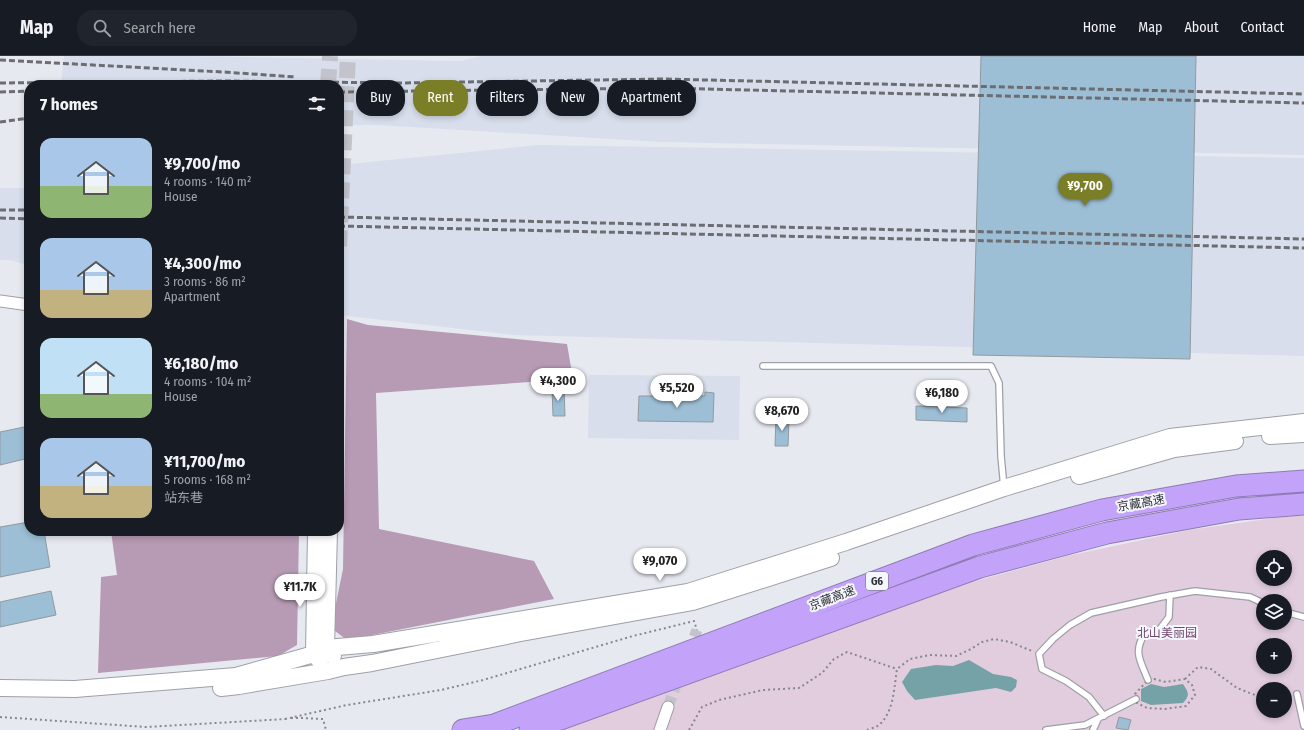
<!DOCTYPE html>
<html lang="en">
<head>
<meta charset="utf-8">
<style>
  :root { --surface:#171b24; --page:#20242c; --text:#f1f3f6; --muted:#9ea1a6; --line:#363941; --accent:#7a7e27 }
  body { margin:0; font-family:"Fira Sans Condensed","Noto Sans SC",sans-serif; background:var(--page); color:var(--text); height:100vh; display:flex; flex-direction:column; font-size:15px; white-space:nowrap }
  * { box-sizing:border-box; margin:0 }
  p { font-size:13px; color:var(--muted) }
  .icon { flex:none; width:22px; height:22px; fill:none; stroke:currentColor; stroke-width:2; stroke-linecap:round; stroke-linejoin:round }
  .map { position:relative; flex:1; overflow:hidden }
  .panel { position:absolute; left:24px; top:24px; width:320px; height:456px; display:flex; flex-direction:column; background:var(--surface); border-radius:16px; box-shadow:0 2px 6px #0003 }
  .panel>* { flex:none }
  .banner { position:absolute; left:356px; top:24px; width:380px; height:36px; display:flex; gap:8px }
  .tools { position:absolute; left:1256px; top:494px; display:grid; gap:8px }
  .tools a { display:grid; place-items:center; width:36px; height:36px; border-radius:50%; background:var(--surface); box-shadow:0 2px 6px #0003; font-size:20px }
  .price { position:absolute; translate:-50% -34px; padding:0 9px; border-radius:14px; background:#fff; color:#222; font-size:13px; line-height:26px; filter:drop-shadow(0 1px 2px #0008) }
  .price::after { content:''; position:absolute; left:50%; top:24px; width:12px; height:9px; margin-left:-6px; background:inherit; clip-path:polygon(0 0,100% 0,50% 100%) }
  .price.active { background:var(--accent); color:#fff }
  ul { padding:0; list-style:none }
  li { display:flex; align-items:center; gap:12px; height:100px; padding:0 16px }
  li span { display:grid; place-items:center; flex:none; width:112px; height:80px; border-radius:12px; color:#555 }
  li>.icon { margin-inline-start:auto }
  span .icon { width:48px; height:48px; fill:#fffc; stroke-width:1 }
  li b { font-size:17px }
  h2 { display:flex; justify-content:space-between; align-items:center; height:48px; padding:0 16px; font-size:17px }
  .pill { padding:0 14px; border-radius:16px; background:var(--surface); box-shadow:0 2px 6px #0003; font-size:14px; line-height:36px }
  .pill.active { background:var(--accent); color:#fff }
  header { display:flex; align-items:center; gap:24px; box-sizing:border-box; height:56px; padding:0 20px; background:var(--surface); border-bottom:1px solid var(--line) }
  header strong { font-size:19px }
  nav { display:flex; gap:22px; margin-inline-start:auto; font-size:14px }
  .search { width:280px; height:36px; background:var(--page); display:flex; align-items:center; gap:10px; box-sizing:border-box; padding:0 14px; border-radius:16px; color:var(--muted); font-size:15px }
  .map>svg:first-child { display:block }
  .built { fill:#d8deec }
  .green { fill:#e2cdde; fill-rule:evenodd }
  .forest { fill:#b79ab3 }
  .water { fill:#75a2a7 }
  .building { fill:#9dbfd6; stroke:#92999e }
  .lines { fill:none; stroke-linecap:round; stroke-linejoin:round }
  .street-tunnel { stroke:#c3c4cb; stroke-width:11; stroke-dasharray:11 5.5; stroke-linecap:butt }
  .secondary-tunnel { stroke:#c3c4cb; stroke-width:16; stroke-dasharray:16 8; stroke-linecap:butt }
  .lane-casing { stroke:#9da0a7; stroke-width:8 }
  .street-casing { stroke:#9da0a7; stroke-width:13 }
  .secondary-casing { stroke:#9da0a7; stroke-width:18 }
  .highway-casing { stroke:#8f7bb4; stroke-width:23 }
  .path { stroke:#87888e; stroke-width:2; stroke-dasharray:2 3; stroke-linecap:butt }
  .lane { stroke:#fff; stroke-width:5.5 }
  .street { stroke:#fff; stroke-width:11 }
  .secondary { stroke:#fff; stroke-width:16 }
  .highway { stroke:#c2a3f9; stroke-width:21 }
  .rail { stroke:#6c6d72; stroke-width:3; stroke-dasharray:6 3; stroke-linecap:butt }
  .labels { text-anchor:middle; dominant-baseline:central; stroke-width:4; stroke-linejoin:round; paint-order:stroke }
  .shield { fill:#f4f7fe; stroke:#6c6d71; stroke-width:1 }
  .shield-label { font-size:11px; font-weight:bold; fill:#313235 }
  .street-label { font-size:12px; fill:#313235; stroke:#f4f7fe }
  .park-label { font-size:12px; fill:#70466b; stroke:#f4f7fe }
</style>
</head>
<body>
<header>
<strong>Map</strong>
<div class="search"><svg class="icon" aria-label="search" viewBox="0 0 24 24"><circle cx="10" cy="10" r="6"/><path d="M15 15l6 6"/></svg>Search here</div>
<nav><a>Home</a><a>Map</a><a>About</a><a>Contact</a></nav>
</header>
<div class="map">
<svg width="1304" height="674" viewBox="0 0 1304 674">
  <rect width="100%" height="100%" fill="#e7e9f1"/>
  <path class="built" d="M64,0H189L461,5L481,0H1304V99L662,86L378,69H339V29H61Z
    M539,89L1304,102V300L514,279L339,259V109Z
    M0,132H29V210L11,204H0Z
    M589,319L740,320L739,384L588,382Z"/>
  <path class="green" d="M1304,459V674H541L674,631L972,526L1067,500L1189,474L1280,461ZM1263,501H1285V523H1263ZM1263,545H1285V567H1263ZM1263,589H1285V611H1263ZM1263,633H1285V655H1263Z"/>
  <path class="forest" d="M347,263L368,269L567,288L573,323L376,337L379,473L534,505L554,543L347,584L331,572L343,513Z
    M111,475H299L297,589L278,600L98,617L101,521L117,519Z"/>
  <path class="water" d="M969,604L993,618L1011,621L1017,624L1016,631L1011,636L996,632L915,644L907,635L902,626L911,613L936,609L953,610Z
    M1151,628L1164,631L1183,628C1189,637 1190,639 1183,647L1151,649L1141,645V633Z"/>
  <path class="building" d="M981,0H1196L1190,303L973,299Z
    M552,332H564L565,360H553Z
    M705,336L714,337L713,366L638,365L639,340H705Z
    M916,350L967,352V366L916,364Z
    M776,362L789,363L788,390H775Z
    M29,370V402L0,409V376Z
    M29,466V475H44L50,511L0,521V471Z
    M51,535L56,559L0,571V546Z
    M1119,661L1131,664L1128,674L1116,672Z"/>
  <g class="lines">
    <path class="street-tunnel" d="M688,596L697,574
      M668,651L680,618"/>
    <path class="secondary-tunnel" d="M328,29L330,0
      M339,190L348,0"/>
    <defs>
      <path id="lane" d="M763,310H991L999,327L1001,400L1004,432
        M1285,556L1304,561
        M1148,624C1140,604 1133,596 1145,577L1160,573L1169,561L1170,539
        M1297,638L1304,670
        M1104,660L1089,641L1066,625L1042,613L1039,598L1053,583L1070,569L1091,557L1161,541L1195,535L1250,541L1263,547
        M1046,674L1085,669L1136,643
        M1093,674L1098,663"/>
      <path id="street" d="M0,245L29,249
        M660,674L668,651"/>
      <path id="secondary" d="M1270,380L1304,378
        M1079,420L1174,393L1235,385
        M316,475L314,598L320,605
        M329,475L326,592L333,600
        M0,632L75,633L236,620L314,598L326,592L373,588L688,536L846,486L1004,432L1170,381L1304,366
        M221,632L239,630L328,615L344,611L372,607L521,577L693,546L831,502"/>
      <path id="highway" d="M463,674L494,669L973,489L1102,454L1236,430L1304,425
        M530,674L980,511L1107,477L1239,453L1304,448"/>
    </defs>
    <use href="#lane" class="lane-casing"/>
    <use href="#street" class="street-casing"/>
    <use href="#secondary" class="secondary-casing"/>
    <use href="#highway" class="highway-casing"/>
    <path class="path" d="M1154,623L1166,626L1185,623L1192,629L1195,639L1186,650L1165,653L1147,652L1137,647L1135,638L1148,624Z
      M1185,623L1198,611L1211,613L1237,632L1255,639L1263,637
      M0,661L146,671L286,663
      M291,662H303L323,663L326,674
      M285,663L347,649L441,634L483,624L633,580L694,565L697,574
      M689,674L702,651L719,644L763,634L799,632L822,617L834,603L847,596L897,613
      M867,674C869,673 873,672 876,671C894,660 894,631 897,613L910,603L930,599L956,600L971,593L982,586L994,583L1010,586L1032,595"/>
    <use href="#lane" class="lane"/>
    <use href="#street" class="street"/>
    <use href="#secondary" class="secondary"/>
    <use href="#highway" class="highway"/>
    <path class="rail" d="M0,4L223,16L296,21
      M0,27L223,25L399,27L664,23L1304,38
      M0,36L29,35
      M339,36L662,32L1304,47
      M0,66L29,62
      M0,154H29
      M339,161L1304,183
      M0,162L29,163
      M339,170L1304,192"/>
  </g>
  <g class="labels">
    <rect class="shield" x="866" y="516" width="22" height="18" rx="3"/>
    <g class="shield-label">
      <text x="877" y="525">G6</text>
    </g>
    <g class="street-label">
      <text transform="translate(1141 447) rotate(-10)">京藏高速</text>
      <text transform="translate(832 542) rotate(-21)">京藏高速</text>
    </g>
    <g class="park-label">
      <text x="1167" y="577">北山美丽园</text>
    </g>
  </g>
</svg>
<div class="tools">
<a><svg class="icon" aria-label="locate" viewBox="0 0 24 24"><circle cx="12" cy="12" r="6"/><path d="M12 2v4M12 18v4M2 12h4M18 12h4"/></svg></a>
<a><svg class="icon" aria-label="layers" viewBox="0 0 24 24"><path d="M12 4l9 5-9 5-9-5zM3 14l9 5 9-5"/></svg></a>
<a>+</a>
<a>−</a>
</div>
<b class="price active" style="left:1085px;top:151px">¥9,700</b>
<b class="price" style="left:558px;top:346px">¥4,300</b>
<b class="price" style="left:677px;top:353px">¥5,520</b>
<b class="price" style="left:942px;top:358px">¥6,180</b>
<b class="price" style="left:782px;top:376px">¥8,670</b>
<b class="price" style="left:660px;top:526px">¥9,070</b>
<b class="price" style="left:300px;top:552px">¥11.7K</b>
<div class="banner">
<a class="pill">Buy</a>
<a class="pill active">Rent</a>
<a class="pill">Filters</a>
<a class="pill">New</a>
<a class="pill">Apartment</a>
</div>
<section class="panel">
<h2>7 homes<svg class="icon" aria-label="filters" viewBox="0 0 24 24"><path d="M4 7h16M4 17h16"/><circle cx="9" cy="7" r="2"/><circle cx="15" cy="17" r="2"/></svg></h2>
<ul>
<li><span style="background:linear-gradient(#a9c7e8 60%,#8fb573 0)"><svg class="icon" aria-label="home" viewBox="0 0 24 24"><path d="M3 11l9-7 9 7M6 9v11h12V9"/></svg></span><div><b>¥9,700/mo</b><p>4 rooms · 140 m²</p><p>House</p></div></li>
<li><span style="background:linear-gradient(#a9c7e8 65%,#c2b280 0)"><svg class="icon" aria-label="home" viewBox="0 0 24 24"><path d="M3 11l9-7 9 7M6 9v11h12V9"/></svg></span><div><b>¥4,300/mo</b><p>3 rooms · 86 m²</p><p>Apartment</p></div></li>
<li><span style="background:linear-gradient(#bfe0f5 70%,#8fb573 0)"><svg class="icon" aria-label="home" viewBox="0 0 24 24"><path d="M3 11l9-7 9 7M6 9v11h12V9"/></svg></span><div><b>¥6,180/mo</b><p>4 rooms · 104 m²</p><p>House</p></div></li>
<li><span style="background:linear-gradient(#a9c7e8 60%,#c2b280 0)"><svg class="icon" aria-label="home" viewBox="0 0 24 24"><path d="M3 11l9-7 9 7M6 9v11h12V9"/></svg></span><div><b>¥11,700/mo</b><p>5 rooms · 168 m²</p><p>站东巷</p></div></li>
</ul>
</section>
</div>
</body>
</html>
